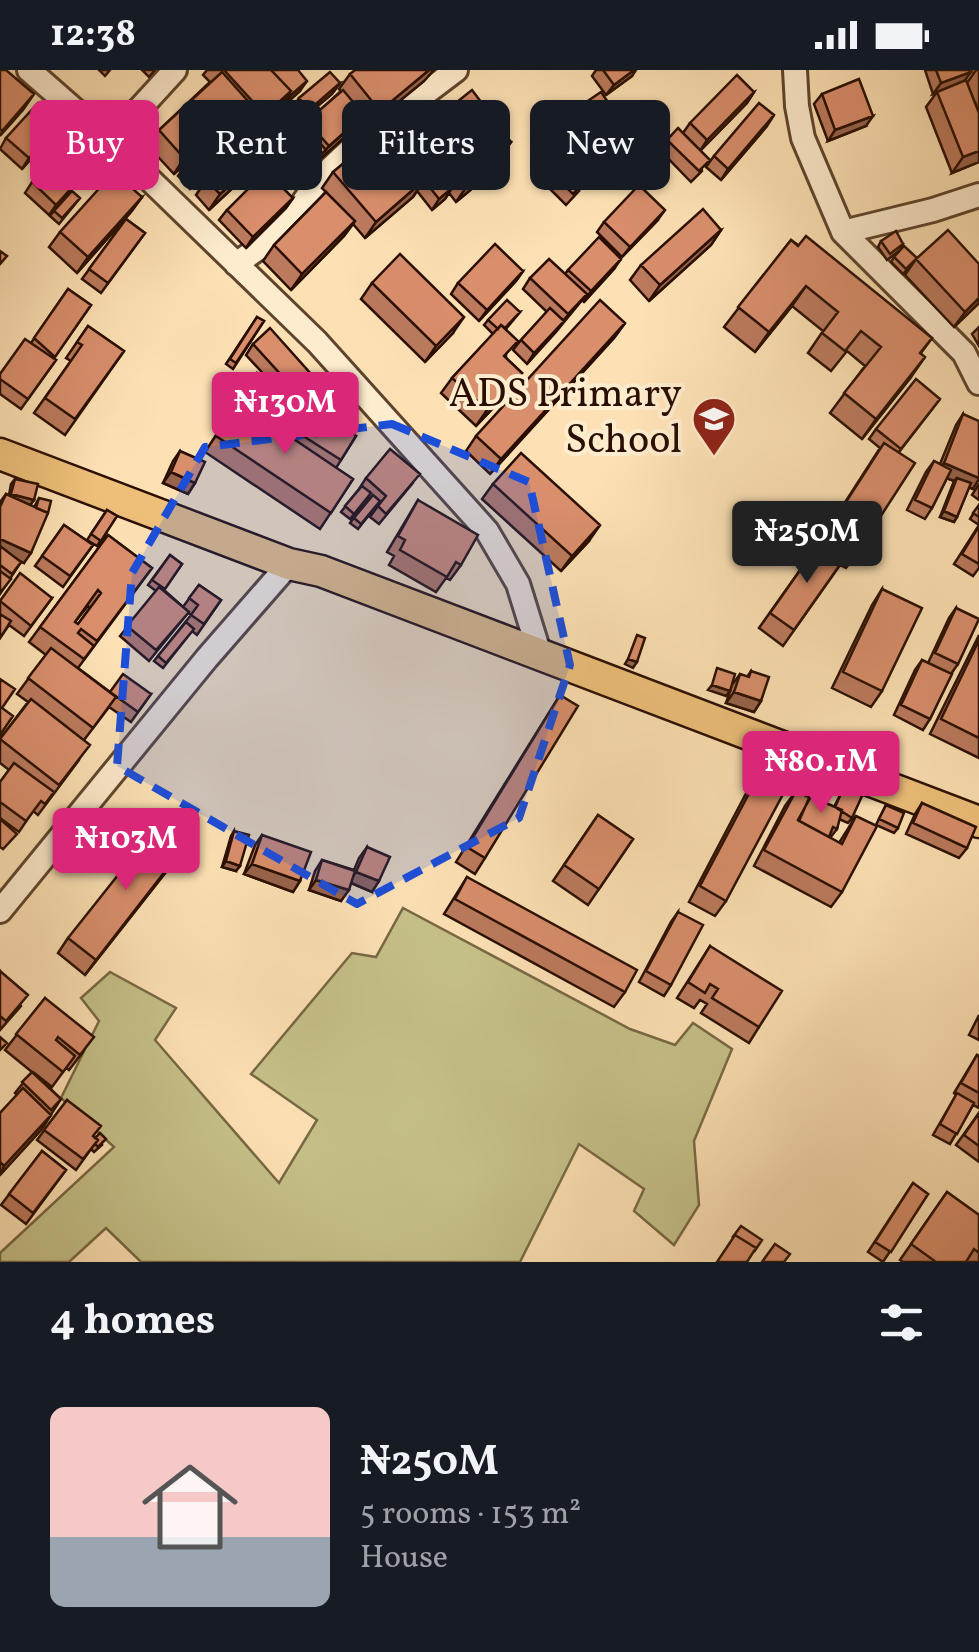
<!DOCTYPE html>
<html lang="en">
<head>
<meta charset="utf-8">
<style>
  :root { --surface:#171b24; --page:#242831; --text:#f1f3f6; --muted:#9ea1a6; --line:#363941; --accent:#db2777 }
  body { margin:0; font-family:Vollkorn,serif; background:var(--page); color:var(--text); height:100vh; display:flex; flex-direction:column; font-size:38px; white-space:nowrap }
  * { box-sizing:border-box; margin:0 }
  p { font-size:32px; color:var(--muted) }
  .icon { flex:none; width:55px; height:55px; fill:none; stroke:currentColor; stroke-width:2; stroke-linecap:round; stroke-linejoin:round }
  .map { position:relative; height:1192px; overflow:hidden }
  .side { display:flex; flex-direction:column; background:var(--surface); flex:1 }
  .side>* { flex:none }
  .guide { position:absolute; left:30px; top:30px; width:920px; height:90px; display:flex; gap:20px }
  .price { position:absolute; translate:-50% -85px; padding:0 22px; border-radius:10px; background:var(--accent); color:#fff; font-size:32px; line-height:65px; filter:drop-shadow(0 2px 5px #0008) }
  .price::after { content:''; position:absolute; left:50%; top:60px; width:30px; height:22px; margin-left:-15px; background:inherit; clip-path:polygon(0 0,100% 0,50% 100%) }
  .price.on { background:#222; color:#fff }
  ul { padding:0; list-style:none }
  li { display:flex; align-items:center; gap:30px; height:250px; padding:0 50px }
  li+li { border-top:2px solid var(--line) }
  li span { display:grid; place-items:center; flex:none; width:280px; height:200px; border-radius:15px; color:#555 }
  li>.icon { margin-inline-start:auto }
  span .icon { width:120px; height:120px; fill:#fffc; stroke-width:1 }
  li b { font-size:42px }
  h2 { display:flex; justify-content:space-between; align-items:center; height:120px; padding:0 50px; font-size:42px }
  .chip { padding:0 35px; border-radius:15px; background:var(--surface); box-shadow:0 2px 8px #0004; font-size:35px; line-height:90px }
  .chip.on { background:var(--accent); color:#fff }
  .status { display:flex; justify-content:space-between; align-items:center; height:70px; padding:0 50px; background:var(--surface); direction:ltr }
  .status svg { height:28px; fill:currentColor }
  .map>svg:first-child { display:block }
  .green { fill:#c6c189; stroke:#786844; stroke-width:2.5 }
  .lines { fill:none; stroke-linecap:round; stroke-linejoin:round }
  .minor-casing { stroke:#5f442d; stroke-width:28 }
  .major-casing { stroke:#2a0f00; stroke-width:35 }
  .minor { stroke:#feecce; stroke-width:22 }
  .major { stroke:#eec07a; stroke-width:30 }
  .wall { fill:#bb7a5d; stroke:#2a0f00; stroke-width:2.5; fill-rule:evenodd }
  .shaded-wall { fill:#98634c; stroke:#2a0f00; stroke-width:2.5 }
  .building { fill:#d98e6c; stroke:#2a0f00; stroke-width:2.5; fill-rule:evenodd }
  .marked { fill:#1d4ed8; fill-opacity:0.2; stroke:#1d4ed8; stroke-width:8; stroke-dasharray:20 12; stroke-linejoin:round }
  .labels { text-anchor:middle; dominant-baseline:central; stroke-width:8; stroke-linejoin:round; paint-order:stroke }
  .poi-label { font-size:40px; fill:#2a0f00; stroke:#feecce; text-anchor:end }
</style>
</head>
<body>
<div class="status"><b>12:38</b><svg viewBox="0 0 49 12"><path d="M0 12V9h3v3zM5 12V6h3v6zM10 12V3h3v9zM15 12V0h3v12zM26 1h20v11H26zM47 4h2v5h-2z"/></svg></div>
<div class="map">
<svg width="979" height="1192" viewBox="0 0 979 1192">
  <rect width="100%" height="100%" fill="#fde1b4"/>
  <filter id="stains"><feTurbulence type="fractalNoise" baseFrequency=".002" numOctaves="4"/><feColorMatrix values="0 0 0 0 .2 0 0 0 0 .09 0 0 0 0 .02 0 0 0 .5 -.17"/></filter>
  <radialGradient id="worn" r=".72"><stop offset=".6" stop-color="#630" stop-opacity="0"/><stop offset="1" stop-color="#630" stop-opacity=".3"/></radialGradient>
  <path class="green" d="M403,838L630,959L675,975L693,953L732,979L694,1071L699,1135L674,1175L634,1141L644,1119L579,1074L520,1192H141L106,1158L69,1192H0V1183L114,1077L61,1028L99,951L81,928L110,902L176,938L155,970L279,1113L317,1050L251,1004L352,883L376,887Z"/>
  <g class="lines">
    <defs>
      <path id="minor" d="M29,0L110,71L317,272L487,461L518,514L540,585
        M795,0L797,36L803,68L843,162L964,283L979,313
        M110,71L175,0
        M843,162L933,140L979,125
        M236,194L263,175L294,146L319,109L349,81L456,0
        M0,841L207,588L289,494"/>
      <path id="major" d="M0,384L289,494L321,501L979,752"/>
    </defs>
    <use href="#minor" class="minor-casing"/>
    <use href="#major" class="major-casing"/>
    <use href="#minor" class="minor"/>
    <use href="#major" class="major"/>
  </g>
  <path class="wall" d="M99,0H110L105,6Z
    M142,0H155L149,7Z
    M207,0H298L300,21L283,36L282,34L266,50L272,57L304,55L341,21L339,19L350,4H429L424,11L369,56L362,48L357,56L298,109L272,78L266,87L209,140L196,125L206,110L237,82L234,78L190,119L178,106L189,90L239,44L238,43L174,104L148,76L159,60L210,12L203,5Z
    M596,0H634L632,6L606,25L592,6Z
    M925,0H970L965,11L967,13L976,0H975H979V43L975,32L979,43V92L952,103L926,37L937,22L933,24Z
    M340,13L332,24L301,50L292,39L299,28Z
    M754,22L747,33L700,81L702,101L691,112L660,80L667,70L683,63L690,53Z
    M822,24L866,56L828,71L814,34Z
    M567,45L626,91L592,114L556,61Z
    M767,56L721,110L706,97L714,86Z
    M421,59L511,72L504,82L495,90L497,92L486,107L456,132L449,123L445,129L432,140L417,121L413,127L365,168L353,154L344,166L291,220L263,191L274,175L326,122L322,118L333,102L391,73L406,60L413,70Z
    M53,64L22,99L0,79L6,68Z
    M544,96L579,121L566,135L537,106Z
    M88,101L49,145L25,123L32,112Z
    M142,127L131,142L77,203L49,177L60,162Z
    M80,128L59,154L50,146L54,141Z
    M293,128L286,138L246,178L219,150L227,140Z
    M126,149L145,163L101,223L82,209Z
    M657,151L622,187L597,162L604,152Z
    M721,160L711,175L649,231L630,210L641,195Z
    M791,170L932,268L921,283L911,307L862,369L830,343L865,296L847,281L831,301L808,283L823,261L792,236L755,282L724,257Z
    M881,171L903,174L900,180L887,190L878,177Z
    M894,187L917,188L903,204L891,192Z
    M916,189L979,194V233L954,257L905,205Z
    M614,199L584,232L582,230L527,294L513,280L521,270L547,242L523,219L530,208L565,204L568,200Z
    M523,201L516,211L479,251L451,224L458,213Z
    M372,213L453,263L425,292L361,229Z
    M68,219L91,235L53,289L56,290L21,339L0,324V304L31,273Z
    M520,242L506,259V288L522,303L511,319L476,356L441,323L452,308L493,264L484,255L488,250Z
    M257,247L264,251L233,299L226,294Z
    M625,253L614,268L490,404L466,381L476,366Z
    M88,256L124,281L65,365L34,343L71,291L66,288Z
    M979,257V276L972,264Z
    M253,274L311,304L304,314L292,325L356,366L336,398L353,409L320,459L205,382L257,303L270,311L246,285Z
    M940,329L899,382L857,483L846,498L840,495L783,576L759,558L815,479L880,378L869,369L876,359Z
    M963,344L973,419L969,417L957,447L954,452L940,447L954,411L947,408L932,438L925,449L907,440L926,402L934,391L940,394L956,355Z
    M180,381L195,413L188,424L163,413L173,391Z
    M366,408L412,414L379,454L370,447L378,436L377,435L358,459L350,453L370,428L368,427L350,449L341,442L359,419Z
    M15,409L34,430L30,435L34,437L39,428L24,493L21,492L0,524V432L6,424L9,425L11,414Z
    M493,414L589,471L561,501L482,429Z
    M979,414V430L972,425Z
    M418,430L461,495L450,510L446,508L436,522L389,495L394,486L387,482Z
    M979,435V455L970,449Z
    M107,440L117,446L97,476L87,470Z
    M64,455L93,475L63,517L35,496Z
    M979,455V498L973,506L954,494Z
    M108,465L152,498L78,598L110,622L151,624L131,652L109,637L84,670L79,690L38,745L33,741L19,762L0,748V712L9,700L0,693V669L28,632L17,624L46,585L29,572ZM88,536L90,538L78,554L75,552Z
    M170,485L182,494L164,520L183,537L199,515L221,530L197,565L192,561L163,598L154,591L191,545L188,543L149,591L120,566L156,521L148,515Z
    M882,519V621L871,637L832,618L872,535Z
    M52,528L24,566L9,555L0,568V531Z
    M956,538L958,594L951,604L930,649L923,660L894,645L915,600L922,590L928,593L949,548Z
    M979,565V688L930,664Z
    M751,601L761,631L754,642L726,633L732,615L740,604L747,607Z
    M560,625L485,788L475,804L456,792Z
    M762,699L726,831L715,846L689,832L751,714Z
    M807,700L814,727L834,737L844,717L852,748L848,753L839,749L837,759L830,768L839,773L856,746L842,822L831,837L754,796L785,736L796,721Z
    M922,733L967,778L959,788L906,764L915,744Z
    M886,735L898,758L894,763L876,755Z
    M598,745L633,769L588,835L553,811Z
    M234,761L236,801L222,797L231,766Z
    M262,765L300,811L293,822L244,804L255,775Z
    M367,777L372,822L351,813L341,831L309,820L315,801L322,790L354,800L359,788Z
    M173,793L85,905L58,883L68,868Z
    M467,807L625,922L614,937L444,844Z
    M678,842L671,915L664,926L639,912L671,852Z
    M710,876L759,957L749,973L701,943L707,934L700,930L694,938L677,928Z
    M0,901L21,936L0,960Z
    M45,928L83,982L69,1000L66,998L52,1017L33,1002L61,1029L41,1060L0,1105V1043L17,1025L15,1023L32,1002L5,980Z
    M979,945V970L969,965Z
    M977,985L979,986V1038L973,1035L950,1074L933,1065L956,1025L954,1023Z
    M67,1030L94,1066L102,1075L94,1082L91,1079L76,1100L37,1070Z
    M979,1043V1092L956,1075Z
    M42,1081L66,1100L26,1154L1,1135Z
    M913,1113L928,1124L883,1192L868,1182Z
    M947,1122L979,1145V1192H903L900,1190Z"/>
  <path class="shaded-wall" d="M429,0H434L424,11L369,56L380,41Z
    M634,0H636L632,6L606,25L614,15Z
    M971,2L963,13L933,24L941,13Z
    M307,11L300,21L283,36L291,25Z
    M340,13L332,24L301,50L309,40Z
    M291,21L280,37L254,60L265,45Z
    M754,22L747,33L700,81L707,70Z
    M34,24L23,40L0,66L2,61Z
    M247,30L237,45L174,104L184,88Z
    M364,45L357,56L298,109L305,98Z
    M774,45L767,56L721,110L728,99Z
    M873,46L866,56L828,71L835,60Z
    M61,53L53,64L22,99L29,88Z
    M245,63L234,78L190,119L201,104Z
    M277,72L266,87L209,140L220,124Z
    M511,72L504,82L482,99L490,89Z
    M637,75L626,91L592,114L603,98Z
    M979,81V92L952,103L963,87Z
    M96,91L88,101L49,145L56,135Z
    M497,92L486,107L456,132L467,116Z
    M423,111L413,127L365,168L376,152Z
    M452,118L445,129L432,140L439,129Z
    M142,127L131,142L77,203L88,187Z
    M293,128L286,138L246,178L253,167Z
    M665,140L657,151L622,187L630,177Z
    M355,151L344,166L291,220L302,204Z
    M721,160L711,175L649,231L660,215Z
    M621,189L614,199L584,232L591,221Z
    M523,201L516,211L479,251L487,240Z
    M806,216L792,236L755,282L769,262Z
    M587,224L556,262L527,294L534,283Z
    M979,228V233L954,257L965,242Z
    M464,247L453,263L425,292L436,276Z
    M625,253L614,268L490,404L501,389Z
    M925,287L911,307L862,369L876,349Z
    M522,303L511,319L476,356L487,340Z
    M311,304L304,314L287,330L294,319Z
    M944,393L979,408V409L973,419L955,412L957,408L954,411L936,404Z
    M171,402L195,413L188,424L163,413Z
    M11,424L34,430L30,435L8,429Z
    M944,441L957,447L954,452L940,447Z
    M600,455L589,471L561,501L572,486Z
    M0,469L31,483L24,493L0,483Z
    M628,589L637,592L633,598L625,594Z
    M712,615L730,621L726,626L708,620Z
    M734,622L761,631L754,642L726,633Z
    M184,777L173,793L85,905L96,890Z
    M226,791L240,796L236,801L222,797Z
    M252,794L300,811L293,822L244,804Z
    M356,802L379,811L372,822L349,812Z
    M316,810L349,820L341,831L309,820Z
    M51,1045L41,1060L0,1105L4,1096Z"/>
  <path class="building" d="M0,0H6L34,24L2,61L0,59Z
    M224,0H271L291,21L265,45Z
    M271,0H298L307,11L291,25L289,23L291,21Z
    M355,0H429L380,41L350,4Z
    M603,0H634L614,15Z
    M936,0H970L971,2L941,13Z
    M222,2L247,30L184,88L159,60Z
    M330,2L340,13L309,40L299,28Z
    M737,5L754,22L707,70L690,53Z
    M859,9L873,46L835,60L822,24Z
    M966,10L979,43V81L963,87L937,22Z
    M343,20L364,45L329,76L307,51Z
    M472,20L511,72L492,87L452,36Z
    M601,22L637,75L603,98L567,45Z
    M38,33L61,53L29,88L6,68Z
    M759,33L774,45L728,99L714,86Z
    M451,35L497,92L467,116L421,59Z
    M245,39L251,46L257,40L272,57L268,62L277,72L220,124L206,110L250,69L245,63L201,104L189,90Z
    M292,40L326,80L305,98L271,58Z
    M678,58L710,90L699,101L667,70Z
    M406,60L452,118L439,129L393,71Z
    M382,61L423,111L376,152L333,102Z
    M71,68L96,91L56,135L32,112Z
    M557,82L586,111L573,124L544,96Z
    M266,101L293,128L253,167L227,140Z
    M114,102L142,127L88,187L60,162Z
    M639,115L665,140L630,177L604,152Z
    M72,121L80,128L62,148L54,141Z
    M326,122L355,151L302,204L274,175Z
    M703,139L721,160L660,215L641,195Z
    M126,149L145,163L108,213L89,199Z
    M948,160L979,194V228L965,242L916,189Z
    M896,161L903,174L890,184L881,171Z
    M806,166L932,268L920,283L925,287L876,349L844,323L881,277L861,261L845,281L822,263L838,242L806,216L769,262L738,237L791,170L798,176Z
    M599,167L621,189L591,221L568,200Z
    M495,174L523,201L487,240L458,213Z
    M904,176L917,188L906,199L894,187Z
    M0,181L7,186L0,194Z
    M400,184L464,247L436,276L372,213Z
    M549,189L587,224L568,244L530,208Z
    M68,219L91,235L55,287L34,268Z
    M507,230L520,242L505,258L501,255L498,259L488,250Z
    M600,230L625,253L501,389L476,366Z
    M550,238L564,251L534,283L521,270Z
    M257,247L264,251L236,293L230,289Z
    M501,255L518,271L504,286L522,303L487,340L452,308Z
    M88,256L124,281L75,349L45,328L82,275L77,272Z
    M270,258L311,304L294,319L253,274Z
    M25,269L56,290L28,329L0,309V304Z
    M257,303L356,366L341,390L242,327Z
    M916,309L940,329L901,379L876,359Z
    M239,332L353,409L331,443L216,366Z
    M963,344L979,351V408L944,393Z
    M884,373L915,393L857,483L826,463Z
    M390,379L420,404L386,444L378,436L386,426L366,408Z
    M180,381L205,392L195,413L171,402Z
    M521,383L600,455L572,486L493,414Z
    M934,391L951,400L932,438L915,430Z
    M957,408L971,413L957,447L944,441Z
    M15,409L38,414L34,430L11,424Z
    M362,416L371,423L354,444L345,436Z
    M6,424L48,443L31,483L0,469V437Z
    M373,425L380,431L361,454L354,448Z
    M39,428L51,431L48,443L36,438Z
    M418,430L478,465L461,495L456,492L447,507L400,480L405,470L398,466Z
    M979,435V447L973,443Z
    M107,440L117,446L101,471L91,464Z
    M64,455L93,475L70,506L42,486Z
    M979,456V494L962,484Z
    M108,465L152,498L97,571L81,559L78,563L94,576L84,589L40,557ZM98,520L101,523L78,554L75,552Z
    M820,472L844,489L794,560L770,543Z
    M0,476L21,492L12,504L0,495Z
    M170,485L182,494L165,519L152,510Z
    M0,501L11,509L0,523Z
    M20,503L52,528L31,556L0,531Z
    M199,515L221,530L204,554L191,545L198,535L189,528Z
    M159,517L189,542L156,580L127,556Z
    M882,519L922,538L882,621L843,602Z
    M956,538L979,549L958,594L935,583Z
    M0,544L11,551L0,568Z
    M186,552L194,559L166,593L158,586Z
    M637,565L645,568L637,592L628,589Z
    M979,570V668L941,649Z
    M51,578L116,627L93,658L28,608Z
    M922,590L952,604L930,649L901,635Z
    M717,598L735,604L730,621L712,615Z
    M751,601L769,607L761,631L734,622L740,604L749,607Z
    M123,604L151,624L138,642L110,622Z
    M0,609L15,619L2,638L13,646L0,665Z
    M560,625L578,636L485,788L467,777Z
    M31,629L90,675L59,715L0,669Z
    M14,693L54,722L45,734L41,731L26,751L0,732V712Z
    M762,699L789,713L726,831L700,816Z
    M807,700L823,707L814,727L810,726L809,727L798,721Z
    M844,717L862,726L852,748L835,737Z
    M796,721L810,728L798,750L842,774L856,746L877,756L842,822L764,780Z
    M810,726L842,740L837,759L833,757L829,767L799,751Z
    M922,733L976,757L967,778L913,753Z
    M886,735L904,743L898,758L879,749Z
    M598,745L633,769L599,819L564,795Z
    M0,749L17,764L3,779L0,777Z
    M157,756L184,777L96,890L68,868Z
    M234,761L249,765L240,796L226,791Z
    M262,765L311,782L300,811L252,794Z
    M367,777L390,787L379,811L356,802Z
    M322,790L355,801L349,820L316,810Z
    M467,807L637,900L625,922L455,829Z
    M678,842L703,855L671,915L646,901Z
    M710,876L782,921L759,957L712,928L718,919L710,914L705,923L688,912Z
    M0,901L28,925L6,951L0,946Z
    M45,928L94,967L80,985L58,967L56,970L75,986L63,1002L16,964Z
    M0,967L7,973L0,980Z
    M977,985L979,986V1023L961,1013Z
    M32,1002L61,1029L51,1040L22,1012Z
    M23,1018L51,1045L4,1096L0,1092V1043Z
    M957,1023L974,1033L957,1064L940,1054Z
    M67,1030L101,1056L93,1066L98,1070L83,1089L44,1060Z
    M979,1043V1076L964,1065Z
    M100,1063L106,1069L98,1077L95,1074L98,1070L95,1068Z
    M42,1081L66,1100L33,1143L9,1124Z
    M913,1113L928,1124L891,1182L875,1172Z
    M947,1122L979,1145V1183L974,1179L966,1192H936L911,1174Z
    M741,1156L762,1170L754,1182L756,1178L735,1165L732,1168Z
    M735,1165L756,1178L747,1192H717Z
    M775,1174L790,1184L784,1192H762Z"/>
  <path class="marked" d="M392,354L529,412L570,595L519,748L357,834L117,696L132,503L205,377Z"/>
  <defs>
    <symbol id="school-pin" viewBox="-11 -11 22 30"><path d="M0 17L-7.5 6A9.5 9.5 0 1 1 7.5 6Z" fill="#8f2418" stroke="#feecce"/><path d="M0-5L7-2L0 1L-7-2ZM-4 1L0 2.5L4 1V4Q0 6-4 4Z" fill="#fff"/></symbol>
  </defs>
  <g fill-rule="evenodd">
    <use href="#school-pin" x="689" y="324" width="50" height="68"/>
  </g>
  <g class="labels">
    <g class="poi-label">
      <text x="682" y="326">ADS Primary<tspan x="682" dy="46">School</tspan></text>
    </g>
  </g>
  <rect width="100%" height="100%" filter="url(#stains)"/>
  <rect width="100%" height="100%" fill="url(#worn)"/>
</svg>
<b class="price" style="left:285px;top:387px">₦130M</b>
<b class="price on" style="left:807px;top:516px">₦250M</b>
<b class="price" style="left:821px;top:746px">₦80.1M</b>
<b class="price" style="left:126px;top:823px">₦103M</b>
<div class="guide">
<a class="chip on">Buy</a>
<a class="chip">Rent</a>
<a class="chip">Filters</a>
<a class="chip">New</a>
</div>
</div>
<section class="side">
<h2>4 homes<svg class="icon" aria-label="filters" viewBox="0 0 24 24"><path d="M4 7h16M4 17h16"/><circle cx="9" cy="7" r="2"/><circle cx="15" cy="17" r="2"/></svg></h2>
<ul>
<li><span style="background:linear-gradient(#f6c9c9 65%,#9aa5b1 0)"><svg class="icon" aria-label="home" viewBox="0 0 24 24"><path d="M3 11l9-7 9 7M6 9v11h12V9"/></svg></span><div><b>₦250M</b><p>5 rooms · 153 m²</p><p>House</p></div></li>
</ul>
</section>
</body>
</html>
